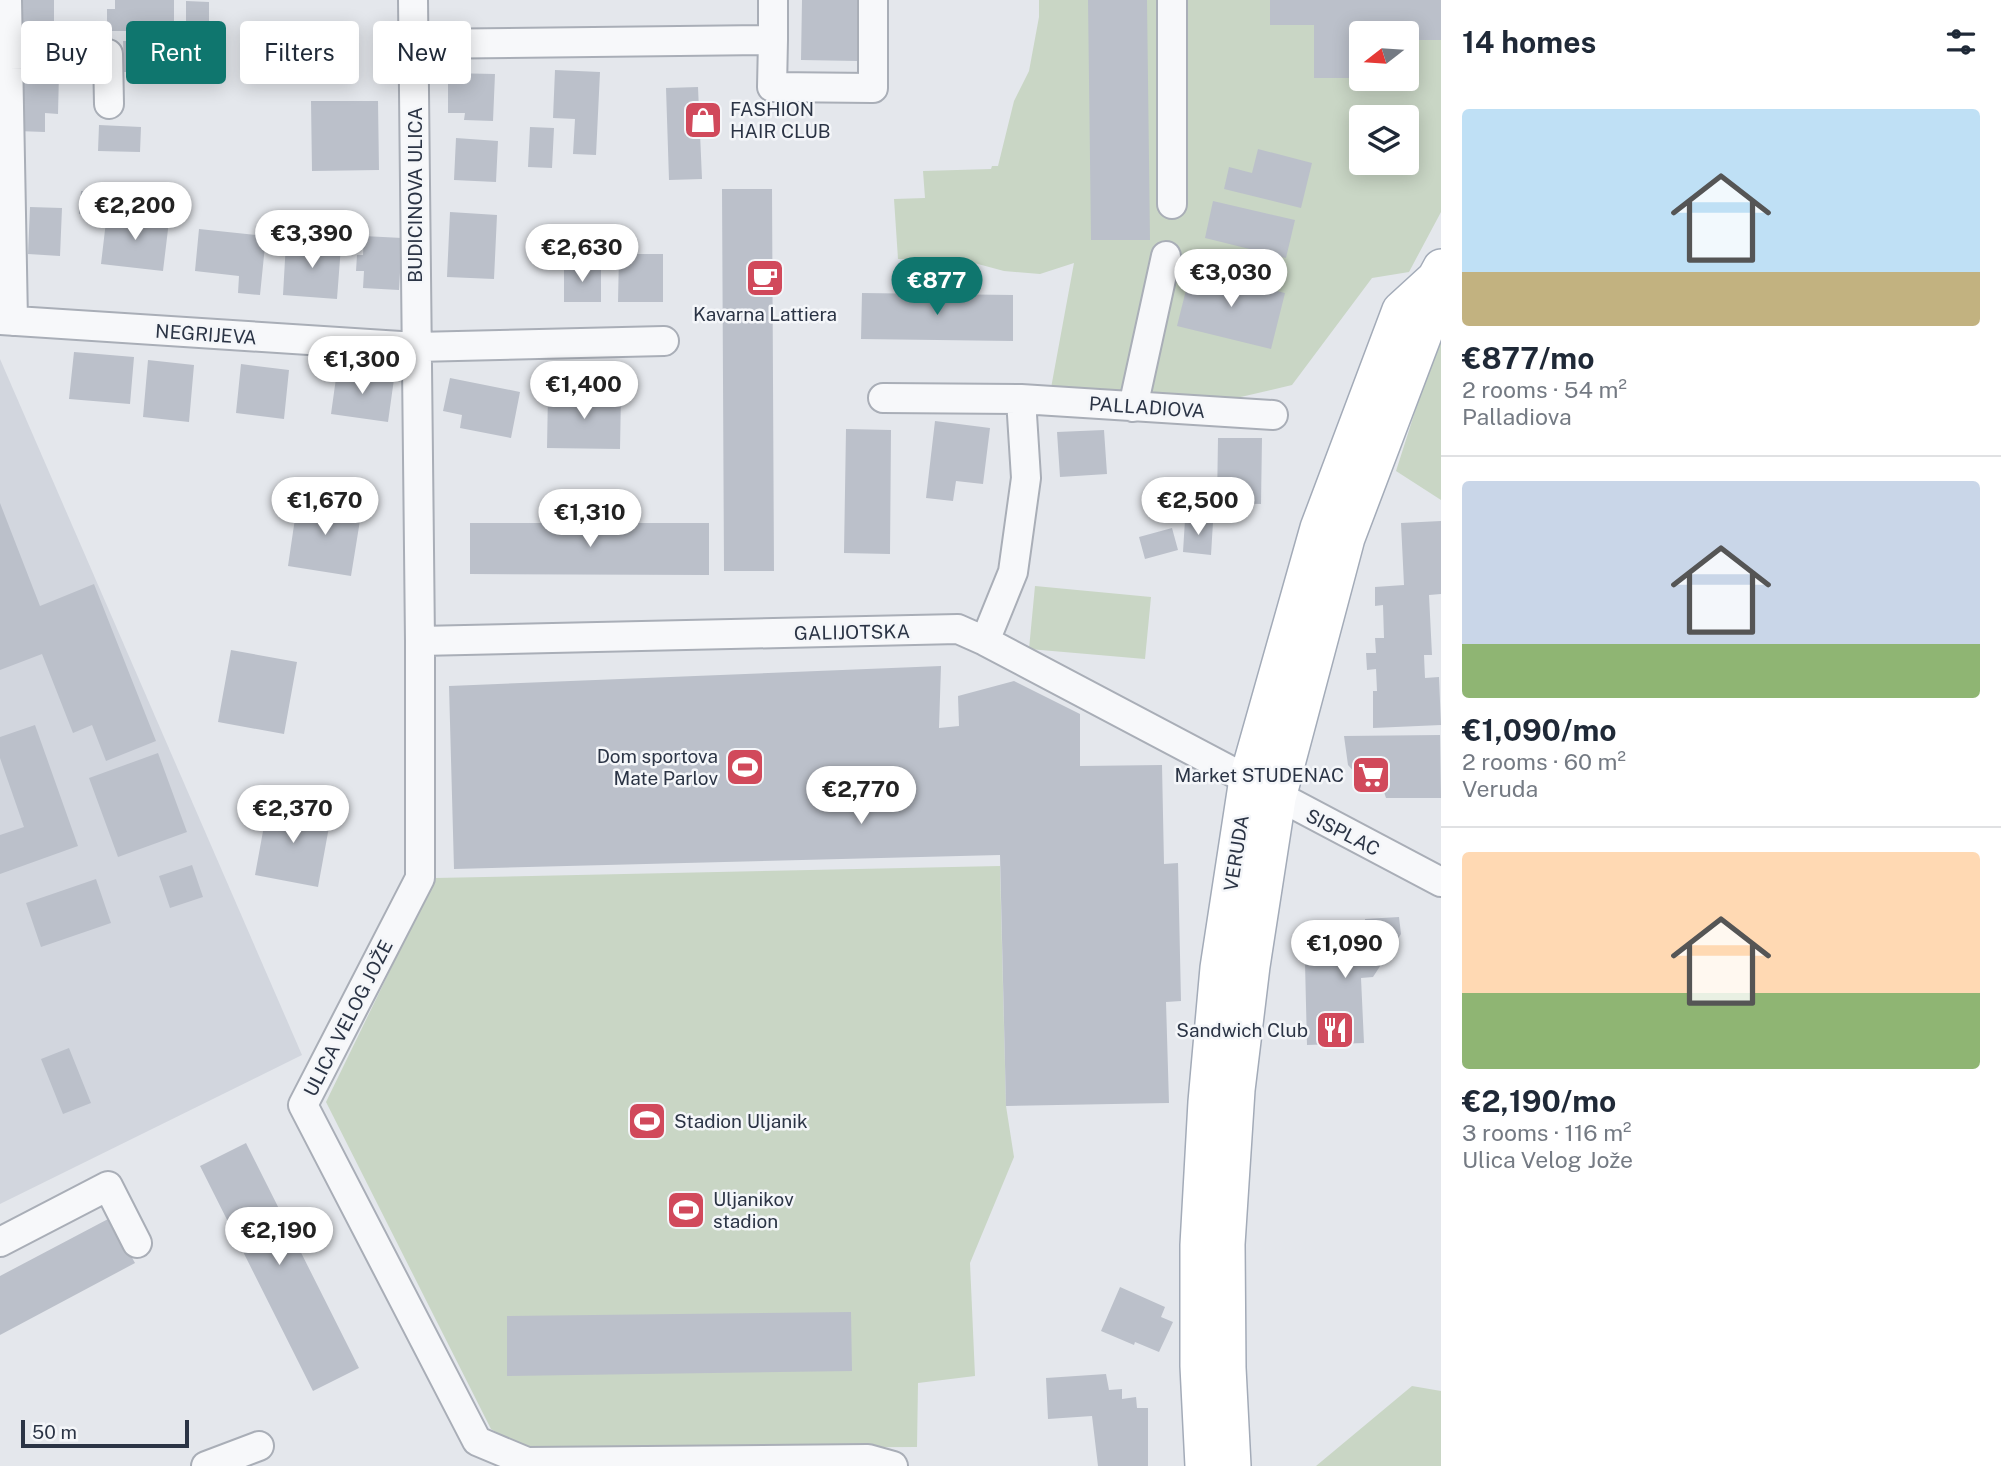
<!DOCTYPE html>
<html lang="en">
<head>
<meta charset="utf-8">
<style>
  :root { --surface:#fff; --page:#f6f6f7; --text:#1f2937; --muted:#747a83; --line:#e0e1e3; --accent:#0f766e }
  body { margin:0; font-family:"Public Sans",sans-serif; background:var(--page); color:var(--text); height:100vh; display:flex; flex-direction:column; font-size:26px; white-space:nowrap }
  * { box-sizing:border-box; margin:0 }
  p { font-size:23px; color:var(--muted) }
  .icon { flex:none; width:38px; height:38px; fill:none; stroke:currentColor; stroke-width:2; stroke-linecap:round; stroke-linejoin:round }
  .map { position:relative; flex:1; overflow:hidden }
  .drawer { display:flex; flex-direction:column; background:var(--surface); width:560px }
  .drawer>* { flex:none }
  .hud { position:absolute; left:21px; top:21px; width:665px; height:63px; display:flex; gap:14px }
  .needle { width:46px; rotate:253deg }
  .fabs { position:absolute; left:1349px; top:21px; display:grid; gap:14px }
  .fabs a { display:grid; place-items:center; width:70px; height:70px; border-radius:7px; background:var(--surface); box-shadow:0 4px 18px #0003; font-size:35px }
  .scale { position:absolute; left:21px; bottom:18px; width:168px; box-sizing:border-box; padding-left:7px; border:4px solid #2b3445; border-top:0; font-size:19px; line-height:24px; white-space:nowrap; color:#2b3445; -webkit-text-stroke:5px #f4f6f9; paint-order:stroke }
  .price { position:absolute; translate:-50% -60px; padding:0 16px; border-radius:24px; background:#fff; color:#222; font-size:23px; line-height:46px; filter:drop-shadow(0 2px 4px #0008) }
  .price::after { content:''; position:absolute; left:50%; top:42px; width:21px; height:16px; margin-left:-10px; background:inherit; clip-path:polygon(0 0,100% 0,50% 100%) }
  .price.current { background:var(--accent); color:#fff }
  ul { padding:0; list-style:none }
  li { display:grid; align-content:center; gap:14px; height:371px; padding:0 21px }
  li+li { border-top:2px solid var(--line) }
  li span { display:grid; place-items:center; height:217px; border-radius:7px; color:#555 }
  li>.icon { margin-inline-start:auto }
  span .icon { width:126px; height:126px; fill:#fffc; stroke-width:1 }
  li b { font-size:30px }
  h2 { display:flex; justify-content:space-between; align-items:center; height:84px; padding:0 21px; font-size:30px }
  .chip { padding:0 24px; border-radius:7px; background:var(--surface); box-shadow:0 4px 18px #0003; font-size:24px; line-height:63px }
  .chip.current { background:var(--accent); color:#fff }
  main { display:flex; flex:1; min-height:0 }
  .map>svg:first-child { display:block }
  .built { fill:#d2d6de }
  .green { fill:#c9d6c5; fill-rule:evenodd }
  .building { fill:#bbc0ca }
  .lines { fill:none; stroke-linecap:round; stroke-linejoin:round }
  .minor-casing { stroke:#a9aeb7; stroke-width:32 }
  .major-casing { stroke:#a3abb8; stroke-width:38 }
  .minor { stroke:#f7f8fa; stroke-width:28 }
  .major { stroke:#fff; stroke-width:35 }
  .labels { text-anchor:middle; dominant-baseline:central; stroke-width:5; stroke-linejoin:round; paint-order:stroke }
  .poi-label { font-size:19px; fill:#2b3445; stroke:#f4f6f9; text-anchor:start }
  .street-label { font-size:19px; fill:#2b3445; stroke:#f4f6f9 }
</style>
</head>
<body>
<main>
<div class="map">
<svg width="1441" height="1466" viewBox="0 0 1441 1466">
  <rect width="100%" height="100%" fill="#e4e7ec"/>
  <path class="built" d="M0,359L302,1055L0,1204Z"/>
  <path class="green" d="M1039,0H1441V212L1409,272L1372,278L1292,385L1202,406L1051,388L1074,263L1040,274L1004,271L963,260L898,259L894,199L925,198L923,171L991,169L992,166H998L1014,101L1029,71L1039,17ZM1362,33H1407V79H1362ZM1362,117H1407V163H1362Z
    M1441,330V500L1396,471Z
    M1035,586L1151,597L1145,659L1029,649Z
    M1000,866L1006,1106L1014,1157L970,1263L975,1376L918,1383L917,1447L523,1449L491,1429L326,1102L435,878Z
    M1412,1386L1441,1391V1466H1316Z"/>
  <path class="building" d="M14,0H54V31H14Z
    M115,0H174V31H107V9H115Z
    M802,0H858V61L801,60Z
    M1088,0H1147L1150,240H1091Z
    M1270,0H1441V40H1407V33H1362V78H1314V25H1270Z
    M186,1L209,2V28L186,27Z
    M123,41H169V72H124Z
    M181,42H204V68H180Z
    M555,70L600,72L596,155L573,154L575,119L553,118Z
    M19,72L59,73L58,114L45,113V132L17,131Z
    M448,73L495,74L493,121L464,120L465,113H448Z
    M698,87L702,179L669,180L666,88Z
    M311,101H378L379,170L312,171Z
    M99,125L141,127L140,152L98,151Z
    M530,127L554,128L552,168L528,167Z
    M456,138L498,141L496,182L454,180Z
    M1258,149L1312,163L1301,208L1224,189L1229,167L1252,173Z
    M94,185L106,186L105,204L98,203L97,215L79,214L81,191H93Z
    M722,189H772L774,571H724Z
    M1213,201L1295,220L1286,258L1205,238Z
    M30,207L62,208L60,256L28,254Z
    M450,212L497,215L494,279L447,277Z
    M107,213L169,221L163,271L101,264Z
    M199,229L266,236L260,295L238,293L239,276L195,271Z
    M364,236L402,238L399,290L363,288L364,271H356L357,255H363Z
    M286,242L341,246L337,299L283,295Z
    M619,254H663V302H618Z
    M564,265H601V302H564Z
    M1191,270L1285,293L1271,349L1177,326Z
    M862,293L1013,295V341L861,339Z
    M74,352L134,357L130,404L69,399Z
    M148,360L194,365L189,422L143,417Z
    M241,364L289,370L284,419L236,413Z
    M337,371L394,379L388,422L331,414Z
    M450,378L520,392L511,438L460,428L462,415L443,411Z
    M548,393L621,395L620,449L547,448Z
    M935,421L990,428L983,484L956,481L953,501L926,498Z
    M846,429L891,430L890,554L844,553Z
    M1104,430L1107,474L1060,477L1057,432Z
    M1218,438H1262L1261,504L1217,503Z
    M298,498L362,508L351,576L288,566Z
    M0,503L40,606L94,584L156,741L106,761L92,725L73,733L42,654L0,670Z
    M1185,520L1213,522L1211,555L1183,552Z
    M1441,521V594L1429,595L1432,655H1424L1425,678L1439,677L1441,725L1373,728V691H1377L1376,669L1367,670L1366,653H1376L1375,638H1384L1383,605L1375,606V587L1404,585L1401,523Z
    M470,523H709V575L470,574Z
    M1172,528L1178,550L1145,559L1139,537Z
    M231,650L297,662L284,734L218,722Z
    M941,666L939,728L959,726L958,696L1014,681L1080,714V766L1162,765L1164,864L1178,863L1181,1001L1166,1002L1169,1103L1006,1106L1000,855L454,869L449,686Z
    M35,725L78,846L0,874V835L24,827L0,758V737Z
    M1440,735L1441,798H1386L1382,786L1357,775L1348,765L1344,736Z
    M158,753L187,832L118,857L89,778Z
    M268,804L331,816L318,887L255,875Z
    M192,865L203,897L170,908L159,876Z
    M96,879L111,923L41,947L26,903Z
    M1399,917L1401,934L1373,977L1361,978L1364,1043L1307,1045L1305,963L1319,945L1339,931L1365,926V919Z
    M69,1048L91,1103L63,1114L41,1059Z
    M246,1143L359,1368L313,1391L200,1166Z
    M110,1218L135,1263L0,1335V1276Z
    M1120,1287L1165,1307L1161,1317L1173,1322L1159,1352L1135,1342L1134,1345L1101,1331Z
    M851,1312L852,1371L507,1376V1316Z
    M1106,1374L1109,1390L1122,1389V1399L1136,1397L1137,1408H1148V1466H1098L1092,1416L1048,1419L1046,1378Z"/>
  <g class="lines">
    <defs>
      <path id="minor" d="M7,0L13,321
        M413,0L420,641V878L303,1105L477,1441L527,1462L868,1459L893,1466
        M1172,0V204
        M773,40L772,87L873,88V0
        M413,44L773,40V0
        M8,55L108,54L109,104
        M0,320L416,347L664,341
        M883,398L1021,399L1273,415
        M1133,407L1166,256
        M420,641L958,629L985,641L1441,882
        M985,641L1013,572L1026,478L1021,399
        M0,1242L108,1186L137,1243
        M206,1466L259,1446"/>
      <path id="major" d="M1203,1466L1198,1366V1245L1206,1102L1218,968L1247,779L1318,528L1400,310L1435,278L1441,267
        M1233,1466L1228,1368L1227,1244L1237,1090L1252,966L1278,798L1347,538L1430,319L1435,278"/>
    </defs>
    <use href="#minor" class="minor-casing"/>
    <use href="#major" class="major-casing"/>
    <use href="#minor" class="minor"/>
    <use href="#major" class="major"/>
  </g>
  <defs>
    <symbol id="shop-square" viewBox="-11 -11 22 22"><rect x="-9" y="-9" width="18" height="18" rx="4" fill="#d1495b" stroke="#f4f6f9"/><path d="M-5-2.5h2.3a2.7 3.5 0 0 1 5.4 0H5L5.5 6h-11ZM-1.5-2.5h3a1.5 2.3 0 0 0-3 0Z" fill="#fff"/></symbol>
    <symbol id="cafe-square" viewBox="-11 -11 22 22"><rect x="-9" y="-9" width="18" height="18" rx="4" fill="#d1495b" stroke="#f4f6f9"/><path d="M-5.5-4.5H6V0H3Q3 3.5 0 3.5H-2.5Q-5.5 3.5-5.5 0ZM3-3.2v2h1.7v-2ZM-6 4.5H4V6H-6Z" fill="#fff"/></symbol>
    <symbol id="stadium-square" viewBox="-11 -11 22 22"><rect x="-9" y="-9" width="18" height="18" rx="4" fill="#d1495b" stroke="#f4f6f9"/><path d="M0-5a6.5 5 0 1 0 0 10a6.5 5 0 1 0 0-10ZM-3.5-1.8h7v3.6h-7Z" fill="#fff"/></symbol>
    <symbol id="supermarket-square" viewBox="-11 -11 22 22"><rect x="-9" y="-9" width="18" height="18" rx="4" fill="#d1495b" stroke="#f4f6f9"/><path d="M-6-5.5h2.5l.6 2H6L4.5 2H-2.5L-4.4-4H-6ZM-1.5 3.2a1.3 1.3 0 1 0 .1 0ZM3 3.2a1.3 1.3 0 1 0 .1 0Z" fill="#fff"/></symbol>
    <symbol id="restaurant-square" viewBox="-11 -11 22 22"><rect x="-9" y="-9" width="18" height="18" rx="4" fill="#d1495b" stroke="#f4f6f9"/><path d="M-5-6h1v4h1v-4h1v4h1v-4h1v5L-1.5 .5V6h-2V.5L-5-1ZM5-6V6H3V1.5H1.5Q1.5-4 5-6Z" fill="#fff"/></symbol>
  </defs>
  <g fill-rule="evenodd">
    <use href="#shop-square" x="681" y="98" width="44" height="44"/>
    <use href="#cafe-square" x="743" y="256" width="44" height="44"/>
    <use href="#stadium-square" x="723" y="745" width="44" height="44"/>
    <use href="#supermarket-square" x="1349" y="753" width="44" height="44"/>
    <use href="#restaurant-square" x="1313" y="1008" width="44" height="44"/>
    <use href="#stadium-square" x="625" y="1099" width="44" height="44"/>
    <use href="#stadium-square" x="664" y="1188" width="44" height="44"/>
  </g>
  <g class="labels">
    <g class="poi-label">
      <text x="730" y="109">FASHION<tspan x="730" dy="22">HAIR CLUB</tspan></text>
      <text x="765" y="314" text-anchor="middle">Kavarna Lattiera</text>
      <text x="718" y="756" text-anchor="end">Dom sportova<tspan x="718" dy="22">Mate Parlov</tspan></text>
      <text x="1344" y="775" text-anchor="end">Market STUDENAC</text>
      <text x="1308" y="1030" text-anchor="end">Sandwich Club</text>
      <text x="674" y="1121">Stadion Uljanik</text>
      <text x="713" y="1199">Uljanikov<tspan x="713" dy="22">stadion</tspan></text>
    </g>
    <g class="street-label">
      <text transform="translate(415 195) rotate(-90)">BUDICINOVA ULICA</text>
      <text transform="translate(206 334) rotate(4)">NEGRIJEVA</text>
      <text transform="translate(1147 407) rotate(4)">PALLADIOVA</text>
      <text transform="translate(852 632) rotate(-1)">GALIJOTSKA</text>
      <text transform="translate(1343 832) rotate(27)">SISPLAC</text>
      <text transform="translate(1236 853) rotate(-81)">VERUDA</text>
      <text transform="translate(348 1018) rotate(-63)">ULICA VELOG JOŽE</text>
    </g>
  </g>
</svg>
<div class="fabs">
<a><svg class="needle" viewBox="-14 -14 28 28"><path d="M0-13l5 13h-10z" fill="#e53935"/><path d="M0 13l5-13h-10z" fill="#747a83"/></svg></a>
<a><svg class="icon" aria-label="layers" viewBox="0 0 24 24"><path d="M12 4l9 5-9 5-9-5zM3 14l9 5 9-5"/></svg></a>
</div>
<div class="scale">50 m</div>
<b class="price" style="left:135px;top:242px">€2,200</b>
<b class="price" style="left:312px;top:270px">€3,390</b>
<b class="price" style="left:582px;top:284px">€2,630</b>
<b class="price" style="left:1231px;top:309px">€3,030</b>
<b class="price current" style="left:937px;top:317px">€877</b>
<b class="price" style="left:362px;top:396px">€1,300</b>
<b class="price" style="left:584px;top:421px">€1,400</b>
<b class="price" style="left:325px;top:537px">€1,670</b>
<b class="price" style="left:1198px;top:537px">€2,500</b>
<b class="price" style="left:590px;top:549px">€1,310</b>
<b class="price" style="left:861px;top:826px">€2,770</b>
<b class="price" style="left:293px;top:845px">€2,370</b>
<b class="price" style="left:1345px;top:980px">€1,090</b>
<b class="price" style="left:279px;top:1267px">€2,190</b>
<div class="hud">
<a class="chip">Buy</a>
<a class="chip current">Rent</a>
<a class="chip">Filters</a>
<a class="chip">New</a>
</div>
</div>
<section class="drawer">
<h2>14 homes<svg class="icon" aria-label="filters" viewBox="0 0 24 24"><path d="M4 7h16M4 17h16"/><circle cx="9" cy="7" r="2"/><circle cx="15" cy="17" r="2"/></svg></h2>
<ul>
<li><span style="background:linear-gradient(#bfe0f5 75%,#c2b280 0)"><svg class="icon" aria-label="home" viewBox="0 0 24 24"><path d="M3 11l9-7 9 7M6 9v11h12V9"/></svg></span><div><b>€877/mo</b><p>2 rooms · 54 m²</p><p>Palladiova</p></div></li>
<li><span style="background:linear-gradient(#c9d6e8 75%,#8fb573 0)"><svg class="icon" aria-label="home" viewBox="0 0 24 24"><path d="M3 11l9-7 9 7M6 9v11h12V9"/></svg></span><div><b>€1,090/mo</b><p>2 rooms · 60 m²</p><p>Veruda</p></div></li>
<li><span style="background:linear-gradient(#ffd9b3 65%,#8fb573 0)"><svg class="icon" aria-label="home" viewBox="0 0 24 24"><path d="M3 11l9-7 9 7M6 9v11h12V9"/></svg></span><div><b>€2,190/mo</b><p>3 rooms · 116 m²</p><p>Ulica Velog Jože</p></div></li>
</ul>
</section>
</main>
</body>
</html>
